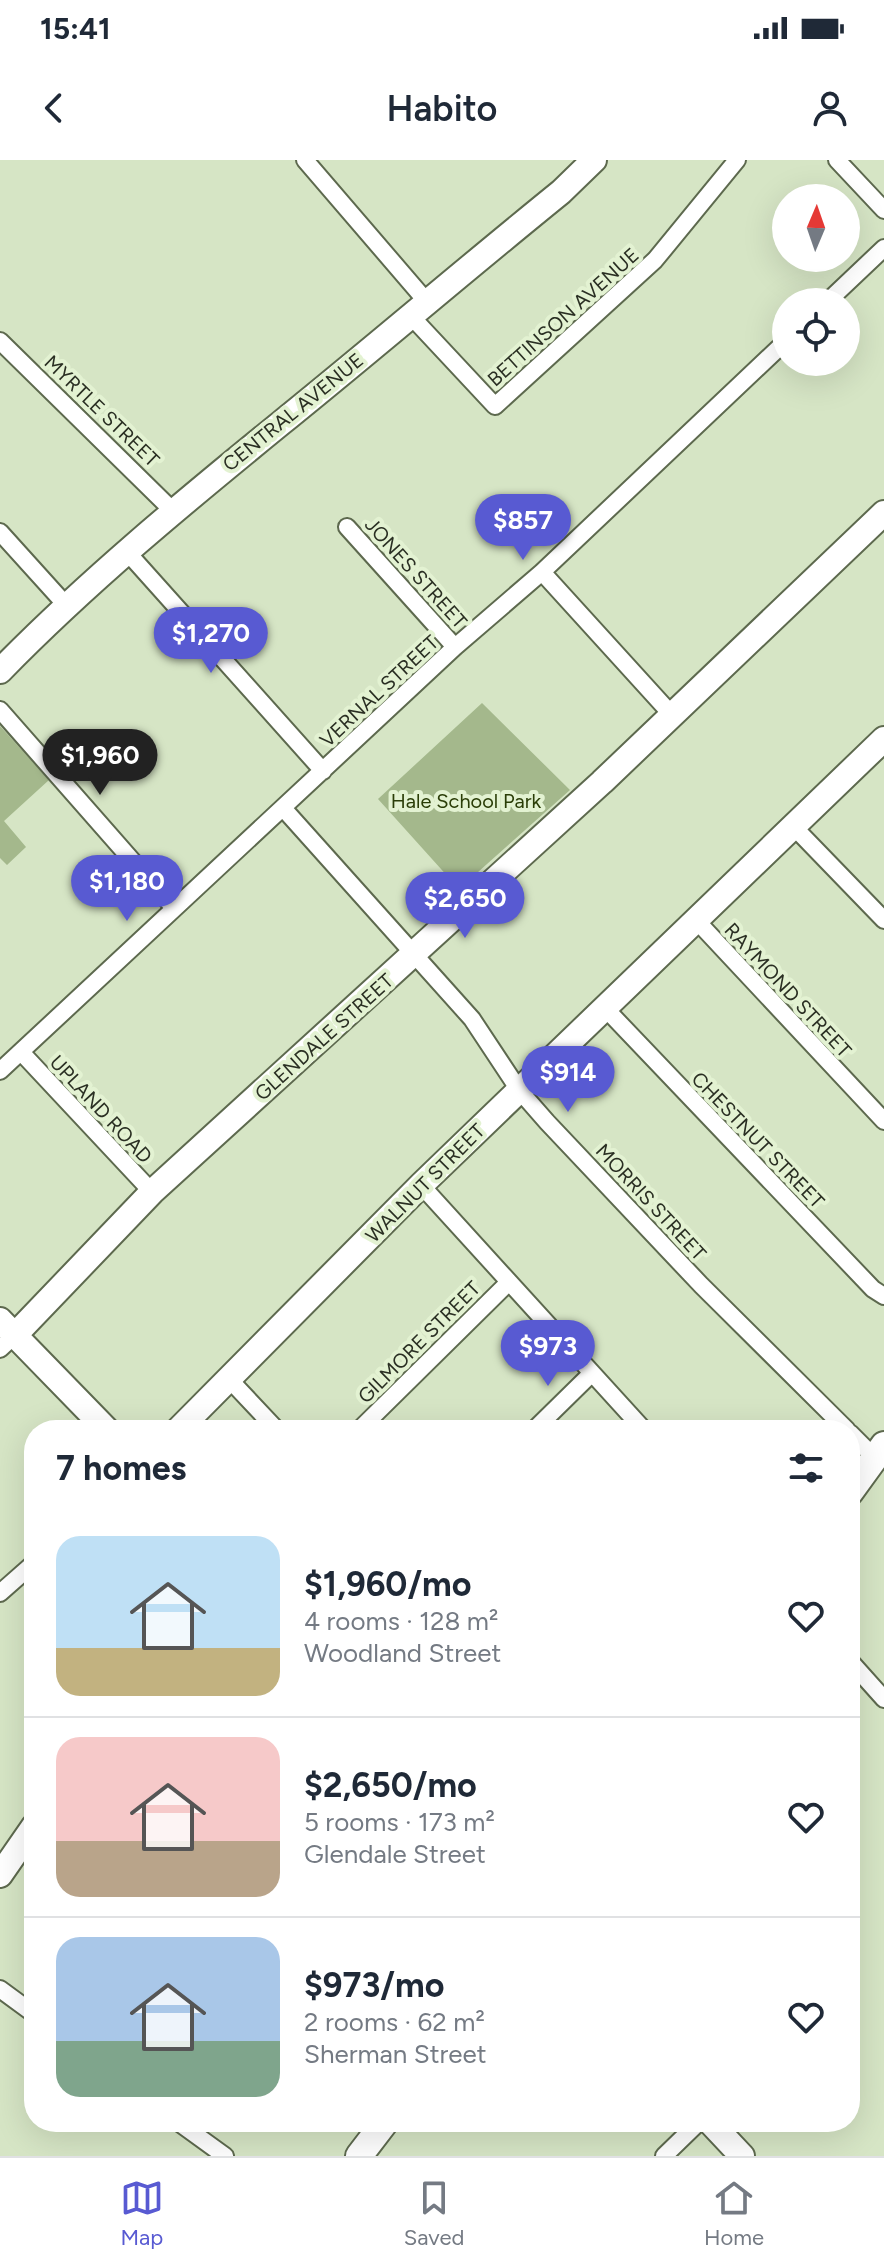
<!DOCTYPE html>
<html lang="en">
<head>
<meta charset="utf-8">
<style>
  :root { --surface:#fff; --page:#f2f2f3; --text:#1f2937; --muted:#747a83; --line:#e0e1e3; --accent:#585ad2 }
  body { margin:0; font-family:Figtree,sans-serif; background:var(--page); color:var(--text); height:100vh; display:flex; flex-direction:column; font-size:30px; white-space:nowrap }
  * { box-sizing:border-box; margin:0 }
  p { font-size:26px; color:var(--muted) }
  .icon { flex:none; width:44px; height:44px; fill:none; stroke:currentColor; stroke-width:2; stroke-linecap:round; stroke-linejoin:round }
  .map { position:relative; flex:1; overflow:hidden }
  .sheet { position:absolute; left:24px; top:1260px; width:836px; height:712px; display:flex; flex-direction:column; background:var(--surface); border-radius:32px; box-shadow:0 8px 32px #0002 }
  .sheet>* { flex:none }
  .needle { width:52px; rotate:2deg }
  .controls { position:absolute; left:772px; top:24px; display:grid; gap:16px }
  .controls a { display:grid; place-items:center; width:88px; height:88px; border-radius:50%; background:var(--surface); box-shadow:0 8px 32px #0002; font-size:40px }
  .price { position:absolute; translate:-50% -68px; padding:0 18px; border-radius:28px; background:var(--accent); color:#fff; font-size:26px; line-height:52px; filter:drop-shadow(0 2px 4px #0008) }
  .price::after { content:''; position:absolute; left:50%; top:48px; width:24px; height:18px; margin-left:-12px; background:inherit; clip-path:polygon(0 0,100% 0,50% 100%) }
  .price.active { background:#222; color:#fff }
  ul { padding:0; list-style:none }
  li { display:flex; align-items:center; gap:24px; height:200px; padding:0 32px }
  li+li { border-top:2px solid var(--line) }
  li span { display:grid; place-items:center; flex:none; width:224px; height:160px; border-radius:24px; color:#555 }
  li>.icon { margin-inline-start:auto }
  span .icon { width:96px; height:96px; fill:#fffc; stroke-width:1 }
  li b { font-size:34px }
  h2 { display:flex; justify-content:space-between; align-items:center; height:96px; padding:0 32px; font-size:34px }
  .status { display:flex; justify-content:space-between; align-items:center; height:56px; padding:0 40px; background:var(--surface); direction:ltr }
  .status svg { height:22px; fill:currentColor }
  header { display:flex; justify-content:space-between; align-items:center; height:104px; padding:0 32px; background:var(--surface); font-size:36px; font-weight:600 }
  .menu { display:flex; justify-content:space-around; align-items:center; height:112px; border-top:2px solid var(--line); background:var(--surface); font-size:22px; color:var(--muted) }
  .menu a { display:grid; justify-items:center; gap:4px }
  .menu .active { color:var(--accent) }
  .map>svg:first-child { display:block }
  .green { fill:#a4b88c }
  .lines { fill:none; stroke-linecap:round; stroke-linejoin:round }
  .street-casing { stroke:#5d694e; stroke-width:20 }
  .secondary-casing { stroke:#5d694e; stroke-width:28 }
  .primary-casing { stroke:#5d694e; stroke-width:30 }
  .street { stroke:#fff; stroke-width:16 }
  .secondary { stroke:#fff; stroke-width:24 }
  .primary { stroke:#fff; stroke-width:26 }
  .labels { text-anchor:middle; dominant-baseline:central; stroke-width:8; stroke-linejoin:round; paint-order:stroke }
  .street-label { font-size:20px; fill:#2a2f23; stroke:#e3f2d2 }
  .park-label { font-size:20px; fill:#2a3d07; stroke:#e3f2d2 }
</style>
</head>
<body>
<div class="status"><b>15:41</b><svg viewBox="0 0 49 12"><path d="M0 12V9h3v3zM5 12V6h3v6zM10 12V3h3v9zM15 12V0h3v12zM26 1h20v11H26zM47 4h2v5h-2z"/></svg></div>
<header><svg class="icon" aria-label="back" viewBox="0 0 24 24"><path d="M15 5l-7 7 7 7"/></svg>Habito<svg class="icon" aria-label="person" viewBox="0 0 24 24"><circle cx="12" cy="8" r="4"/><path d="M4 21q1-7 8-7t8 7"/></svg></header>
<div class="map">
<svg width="884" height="1996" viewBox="0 0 884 1996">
  <rect width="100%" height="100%" fill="#d6e5c5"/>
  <path class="green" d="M482,543L570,630L459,729L378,639Z
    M0,566L49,620L4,661L26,687L7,705L0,698Z"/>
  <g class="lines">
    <defs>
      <path id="street" d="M305,0L427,142
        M837,0L884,50
        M827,142L884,88
        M410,155L495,246L655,100L737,0
        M0,181L174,352
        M347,367L455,487
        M0,372L65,444
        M128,393L323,611
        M542,412L672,555
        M0,550L173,747
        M283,648L472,859L519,930L547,962L701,1125L847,1270
        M794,667L884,760
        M696,760L884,961
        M605,848L873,1129L884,1136
        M21,892L152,1032
        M0,911L455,487L542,412L786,181
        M421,1025L644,1270
        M0,1189L15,1175
        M229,1219L277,1270
        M359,1270L508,1123
        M534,1270L591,1214
        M850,1273L875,1298
        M0,1433L34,1403
        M850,1501L884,1539
        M0,1829L34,1854
        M178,1962L225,1996
        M664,1996L699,1962"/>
      <path id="secondary" d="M0,511C87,422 184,342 281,263C375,187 467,108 561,32L594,0
        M0,1160L107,1270
        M15,1175L152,1032L602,622L884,353
        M178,1270L421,1025L884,579
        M0,1715L34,1666
        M710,1962L742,1996"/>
      <path id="primary" d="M850,1332L884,1285
        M359,1996L385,1962"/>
    </defs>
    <use href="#street" class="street-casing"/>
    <use href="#secondary" class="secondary-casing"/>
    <use href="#primary" class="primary-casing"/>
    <use href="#street" class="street"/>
    <use href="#secondary" class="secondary"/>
    <use href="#primary" class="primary"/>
  </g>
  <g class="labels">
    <g class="street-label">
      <text transform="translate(563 157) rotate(-42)">BETTINSON AVENUE</text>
      <text transform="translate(102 251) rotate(44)">MYRTLE STREET</text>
      <text transform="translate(293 252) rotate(-39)">CENTRAL AVENUE</text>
      <text transform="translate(416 413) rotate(48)">JONES STREET</text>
      <text transform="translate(379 531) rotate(-43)">VERNAL STREET</text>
      <text transform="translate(788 830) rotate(47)">RAYMOND STREET</text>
      <text transform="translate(324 877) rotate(-42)">GLENDALE STREET</text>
      <text transform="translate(101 949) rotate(47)">UPLAND ROAD</text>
      <text transform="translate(758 980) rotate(46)">CHESTNUT STREET</text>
      <text transform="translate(425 1023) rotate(-45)">WALNUT STREET</text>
      <text transform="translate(651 1042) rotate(47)">MORRIS STREET</text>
      <text transform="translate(419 1182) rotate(-45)">GILMORE STREET</text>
    </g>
    <g class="park-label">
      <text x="466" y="641">Hale School Park</text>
    </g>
  </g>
</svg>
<div class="controls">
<a><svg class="needle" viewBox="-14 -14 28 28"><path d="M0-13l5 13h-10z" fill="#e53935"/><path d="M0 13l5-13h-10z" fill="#747a83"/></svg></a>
<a><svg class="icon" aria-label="locate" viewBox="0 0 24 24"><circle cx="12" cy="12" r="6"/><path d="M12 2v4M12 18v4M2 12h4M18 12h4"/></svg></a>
</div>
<b class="price" style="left:523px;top:402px">$857</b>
<b class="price" style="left:211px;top:515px">$1,270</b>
<b class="price active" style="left:100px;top:637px">$1,960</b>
<b class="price" style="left:127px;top:763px">$1,180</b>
<b class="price" style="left:465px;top:780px">$2,650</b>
<b class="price" style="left:568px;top:954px">$914</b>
<b class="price" style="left:548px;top:1228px">$973</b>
<section class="sheet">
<h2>7 homes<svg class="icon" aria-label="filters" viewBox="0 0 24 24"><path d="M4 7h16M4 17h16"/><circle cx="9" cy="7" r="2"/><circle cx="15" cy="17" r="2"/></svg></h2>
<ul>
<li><span style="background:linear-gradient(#bfe0f5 70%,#c2b280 0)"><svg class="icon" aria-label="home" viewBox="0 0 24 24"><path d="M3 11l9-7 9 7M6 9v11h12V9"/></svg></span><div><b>$1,960/mo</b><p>4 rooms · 128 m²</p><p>Woodland Street</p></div><svg class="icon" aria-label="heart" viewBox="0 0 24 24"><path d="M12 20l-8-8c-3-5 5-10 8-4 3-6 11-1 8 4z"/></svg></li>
<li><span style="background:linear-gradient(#f6c9c9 65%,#b9a48a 0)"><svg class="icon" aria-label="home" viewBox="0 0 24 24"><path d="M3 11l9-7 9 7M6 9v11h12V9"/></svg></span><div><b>$2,650/mo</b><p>5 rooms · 173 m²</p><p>Glendale Street</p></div><svg class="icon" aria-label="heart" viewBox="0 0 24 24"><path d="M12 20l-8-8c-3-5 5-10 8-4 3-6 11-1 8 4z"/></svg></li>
<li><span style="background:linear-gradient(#a9c7e8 65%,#7fa58c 0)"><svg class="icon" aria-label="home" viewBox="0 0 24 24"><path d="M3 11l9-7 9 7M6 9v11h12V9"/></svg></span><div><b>$973/mo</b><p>2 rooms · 62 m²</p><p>Sherman Street</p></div><svg class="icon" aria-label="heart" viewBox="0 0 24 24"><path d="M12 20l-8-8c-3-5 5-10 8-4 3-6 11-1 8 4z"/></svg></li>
</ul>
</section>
</div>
<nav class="menu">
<a class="active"><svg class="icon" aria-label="map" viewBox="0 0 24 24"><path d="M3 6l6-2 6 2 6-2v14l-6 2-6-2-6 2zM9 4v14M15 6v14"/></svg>Map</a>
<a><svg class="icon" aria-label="saved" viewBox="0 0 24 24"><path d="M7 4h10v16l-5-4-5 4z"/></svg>Saved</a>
<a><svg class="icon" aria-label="home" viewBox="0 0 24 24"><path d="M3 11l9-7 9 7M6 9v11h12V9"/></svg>Home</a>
</nav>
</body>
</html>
